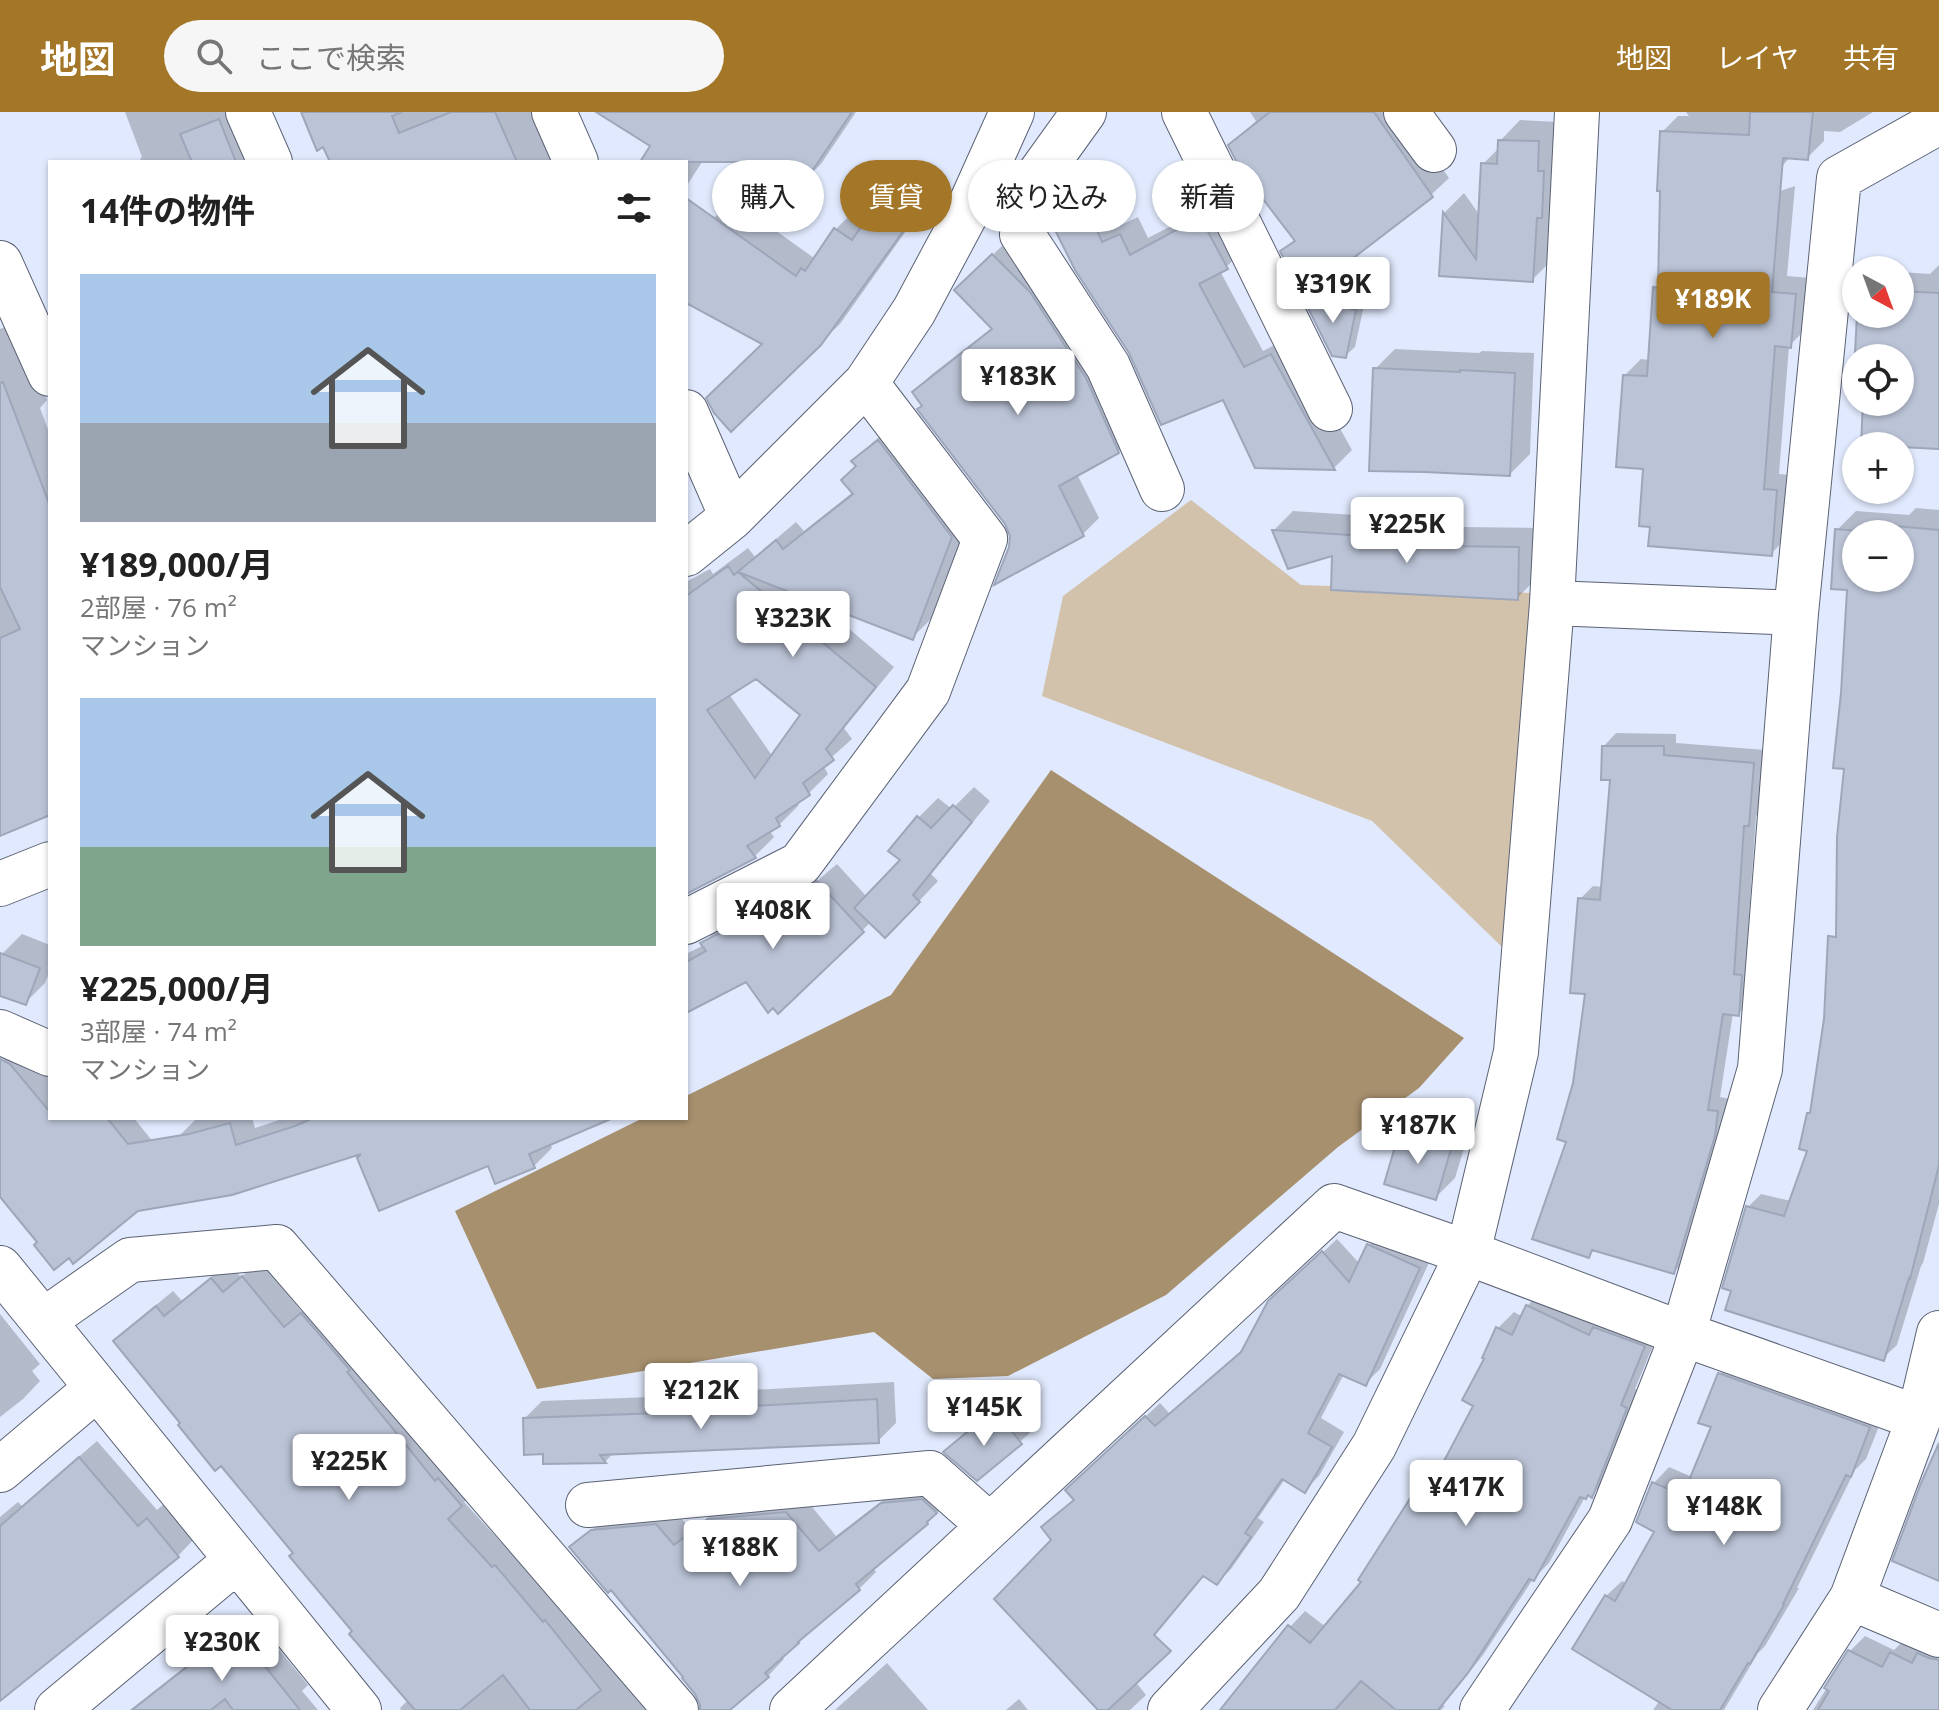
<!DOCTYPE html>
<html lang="ja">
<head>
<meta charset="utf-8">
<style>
  :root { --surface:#fff; --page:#f6f6f6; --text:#222; --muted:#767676; --accent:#a47628 }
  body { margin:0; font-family:"Open Sans","Noto Sans JP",sans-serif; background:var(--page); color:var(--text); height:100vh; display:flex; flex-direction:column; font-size:30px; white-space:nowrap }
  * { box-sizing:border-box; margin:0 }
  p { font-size:26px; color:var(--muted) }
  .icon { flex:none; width:44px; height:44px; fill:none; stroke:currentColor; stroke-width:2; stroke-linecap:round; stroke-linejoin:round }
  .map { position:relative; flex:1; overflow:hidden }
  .drawer { position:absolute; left:48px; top:48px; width:640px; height:960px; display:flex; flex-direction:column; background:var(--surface); border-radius:0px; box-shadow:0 2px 6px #0004 }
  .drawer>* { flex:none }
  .banner { position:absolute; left:712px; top:48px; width:760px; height:72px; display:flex; gap:16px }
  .needle { width:52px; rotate:139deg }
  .fabs { position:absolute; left:1842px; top:144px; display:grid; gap:16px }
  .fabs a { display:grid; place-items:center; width:72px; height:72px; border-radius:50%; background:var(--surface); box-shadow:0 2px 6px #0004; font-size:40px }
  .price { position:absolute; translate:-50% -68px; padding:0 18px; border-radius:8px; background:#fff; color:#222; font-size:26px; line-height:52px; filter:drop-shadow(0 2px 4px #0008) }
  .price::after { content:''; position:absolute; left:50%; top:48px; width:24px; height:18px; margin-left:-12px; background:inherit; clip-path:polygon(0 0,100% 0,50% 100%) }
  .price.current { background:var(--accent); color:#fff }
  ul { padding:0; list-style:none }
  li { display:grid; align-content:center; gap:16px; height:424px; padding:0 32px }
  li span { display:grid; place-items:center; height:248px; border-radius:0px; color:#555 }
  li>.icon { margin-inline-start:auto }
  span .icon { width:144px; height:144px; fill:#fffc; stroke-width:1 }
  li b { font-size:34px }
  h2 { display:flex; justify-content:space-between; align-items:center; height:96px; padding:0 32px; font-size:34px }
  .pill { padding:0 28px; border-radius:36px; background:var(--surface); box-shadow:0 2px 6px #0004; font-size:28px; line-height:72px }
  .pill.current { background:var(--accent); color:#fff }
  header { display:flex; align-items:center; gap:48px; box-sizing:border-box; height:112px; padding:0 40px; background:var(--accent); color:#fff }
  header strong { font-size:38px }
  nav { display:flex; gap:44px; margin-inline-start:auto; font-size:28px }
  .search { width:560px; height:72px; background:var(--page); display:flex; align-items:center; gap:20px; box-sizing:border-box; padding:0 28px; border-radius:44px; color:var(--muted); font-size:30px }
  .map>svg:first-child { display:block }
  .green { fill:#d2c2ac }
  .water { fill:#a7906e }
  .shadow { fill:#0003; fill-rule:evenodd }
  .building { fill:#bbc4d7; stroke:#9ea7b9; stroke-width:2; fill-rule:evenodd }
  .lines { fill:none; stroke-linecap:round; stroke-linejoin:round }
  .minor-casing { stroke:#5b6274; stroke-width:46 }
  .minor { stroke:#fff; stroke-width:44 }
</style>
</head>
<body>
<header>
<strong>地図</strong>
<div class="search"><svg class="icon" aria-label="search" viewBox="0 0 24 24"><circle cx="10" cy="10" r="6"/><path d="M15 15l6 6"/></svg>ここで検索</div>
<nav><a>地図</a><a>レイヤ</a><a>共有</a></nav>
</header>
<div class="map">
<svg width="1939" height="1598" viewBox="0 0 1939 1598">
  <rect width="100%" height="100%" fill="#e0e9fd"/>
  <path class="green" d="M1191,388L1301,473L1559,482L1531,863L1372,709L1042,584L1063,484Z"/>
  <path class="water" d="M1051,658L1464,926L1419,976L1338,1035L1166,1183L1008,1264L933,1267L874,1220L537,1277L455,1099L643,1006H686V984L891,883Z"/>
  <path class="shadow" d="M125,0H243L263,50H141L140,47L142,45Z
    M303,0H535L556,50H332Z
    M600,0H856L821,52L802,71L723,17L686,75V50H642L652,34Z
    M1250,0H1391L1412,13L1449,66L1431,83L1370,131L1353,149L1313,177L1365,189L1355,235L1345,244L1306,187L1312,180L1283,139L1295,127L1230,33L1256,9Z
    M1686,0H1873L1840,20L1824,19V29L1807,46L1791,44L1751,89L1795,74L1787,164L1811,166L1806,217L1789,234L1779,362L1792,363L1787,425L1771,442L1652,413L1645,355L1625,263L1641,247L1650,248L1655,176L1660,171L1662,20L1678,4H1689Z
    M1520,8L1558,10L1552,148L1532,168L1441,162L1445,100L1464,81L1481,105L1483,52L1500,35V29Z
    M896,76L923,95L840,212L820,231H765L686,189V144L714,106L733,88L814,146L836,117L854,99L868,108L877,95Z
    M1105,79L1121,113L1138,105L1148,126L1219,89L1245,137L1226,155L1220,159L1263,239L1289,225L1352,338L1334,356L1224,286L1131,240L1055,112L1073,94Z
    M1009,127L1134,323L1118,340L1077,362L1099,406L1083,422L1011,436L1012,424L1007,412L914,280L931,263L993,215L957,178Z
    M1939,153V335L1865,290H1900V246H1860L1859,202H1900V160L1930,162Z
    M14,211L47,288L40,296L50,323V702L0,707V217Z
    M1395,237L1479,241L1482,239L1534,241L1530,342L1510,362L1375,257Z
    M898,310L971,405L932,506L912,526L815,488L894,555L844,616L852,627L823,653L828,662L809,681L796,690L799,693L779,713L769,718L774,725L755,744L686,780V470L710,457L713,462L748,436L755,445L796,410L804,419L853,380L858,353L854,349L873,330ZM757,565L803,603L773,645L729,582Z
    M1916,396L1939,398V776L1846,655L1843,581L1850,476L1837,418L1856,399L1909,403ZM1856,422H1900V466H1856Z
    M1293,399L1462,410V415L1537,416V466L1517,486L1334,441L1274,418Z
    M1616,621L1676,622V631L1766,638L1761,699L1756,704L1746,850L1754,851L1751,889L1738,902L1733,901L1720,985L1730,987L1687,1147L1674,1160L1596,1137L1588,1144L1568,1028L1587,881L1580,787L1593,774L1603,775L1612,666L1604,634Z
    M974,675L990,689L931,762L938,769L905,804L871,810L778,899L746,867L686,898V842L704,833L703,831L721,813L807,769L811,774L837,752L867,785L903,748L918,706L938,686L952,697Z
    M22,822L50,833V859L45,871L25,891L0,882V849L2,842Z
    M1939,827V1092L1923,1151L1921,1154L1897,1233L1883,1246L1748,1095L1761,1082L1791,1089L1810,1037L1808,1002Z
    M20,934L25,937L50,966V1006H134L190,1076L137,1097L69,1143L39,1130L0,1083V951Z
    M1421,1002L1470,1017L1455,1066L1435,1086L1401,1022Z
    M203,1006H252L255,1016L285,1006H608L550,1031L552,1036L534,1054L367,1038L231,1081L176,1027L195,1008Z
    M1383,1119L1433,1142L1380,1257L1365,1272L1344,1262L1321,1306L1344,1320L1319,1364L1305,1378L1285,1367L1258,1406L1264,1410L1231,1457L1217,1471L1205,1462L1142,1534L1044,1450L1042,1451L1146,1583L1130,1598H1100L996,1487L1053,1428L1043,1415L1076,1387L1068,1378L1082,1364L1160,1291L1170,1302L1244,1237L1270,1191L1337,1127L1360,1152L1369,1133Z
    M260,1149L302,1200L319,1186L478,1376L464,1390L510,1440L512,1438L674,1598H401L400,1596L409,1587L354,1519L296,1440L222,1352L183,1311L115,1229L132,1213L173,1179L182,1189L228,1151L241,1165Z
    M1543,1178L1659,1219L1635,1277L1642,1280L1607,1367L1592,1383L1589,1382L1585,1385L1549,1451L1533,1467L1483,1543L1443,1593L1445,1594L1441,1598H1220L1290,1515L1305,1499L1326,1515L1364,1469L1427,1364L1443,1349L1445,1350L1476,1294L1487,1246L1498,1216L1514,1200L1523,1205L1527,1194Z
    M0,1202L40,1252L32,1259L40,1269L23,1287L0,1305Z
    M1735,1246L1885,1299L1866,1347L1855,1358L1797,1476H1799L1765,1534L1758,1541L1724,1598H1653L1660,1588L1606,1484L1622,1469L1627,1472L1657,1420L1654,1371L1669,1355L1692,1365L1714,1314L1720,1262Z
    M894,1270L896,1311L878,1329L614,1340L606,1349L545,1350V1340L525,1306L542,1289L732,1282L735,1279Z
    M1009,1294L1030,1321L977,1366L955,1331L982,1308L986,1313Z
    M97,1329L157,1398L166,1390L195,1426L178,1444L0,1567V1405L18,1390L22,1394Z
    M939,1371L944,1394L927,1411L873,1456L876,1460L859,1477L814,1514L781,1544L784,1547L768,1564L727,1598H702L697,1581L612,1475L572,1436L610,1402L673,1396L691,1418L727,1391L803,1384L836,1424L900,1375Z
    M251,1503L308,1573L302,1579L318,1598H130Z
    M1865,1524L1894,1538L1906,1526L1939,1529V1598H1813L1850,1539Z
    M887,1551L928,1598H835Z
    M1019,1587L1028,1598H1006Z"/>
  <path class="building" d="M301,0H402L392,4L399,21L451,0H495L517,50H330L323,35L317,39Z
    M596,0H852L802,74L768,50H640L650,34Z
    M1270,0H1374L1433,85L1352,147L1354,150L1303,186L1280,139L1295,129L1240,57L1228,33Z
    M1750,0H1813L1808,48L1783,46L1772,180L1796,182L1791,236L1775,234L1764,377L1777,378L1772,444L1648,434L1650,415L1639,414L1643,357L1616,355L1623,263L1647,264L1653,175L1658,176L1660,79H1657L1660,19L1749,23Z
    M219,7L236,50H192L180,22Z
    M1498,28L1539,29L1538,59H1544L1542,106H1537L1533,170L1439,164L1443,100L1476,147L1481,51L1497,52Z
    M686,86L796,164L801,156L805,159L834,116L852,128L876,93L907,114L821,233L731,320L714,301L706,286L762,232L686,191Z
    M1087,96L1102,130L1120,122L1130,143L1200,105L1228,157L1199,172L1244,255L1271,242L1335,358L1255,356L1223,288L1161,313L1129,241L1075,158L1052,112Z
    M992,142L1030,180L1086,266L1119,341L1059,374L1084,424L994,473L1009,435L1010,424L1005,412L917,297L922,294L912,280L992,217L954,178Z
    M1900,179L1939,181V337L1861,333L1863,290H1900V246H1865V242H1855L1857,202H1900Z
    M1303,186L1356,198L1346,246L1332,244Z
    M1373,256L1460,260V258L1515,261L1510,364L1424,360L1369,359Z
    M3,270L50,394V703L0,724V526L20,517L0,475V271Z
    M878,328L952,425L913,528L738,460L876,575L826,637L834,648L803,671L810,683L776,706L780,714L747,734L756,746L686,782V484L728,454L734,463L776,428L783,437L853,382L841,368L856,354L851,349ZM756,567L800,603L755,666L707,598Z
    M1895,414L1939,418V1053L1910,1167L1909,1166L1884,1249L1725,1198L1731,1179L1722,1176L1746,1094L1784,1104L1807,1039L1799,1037L1807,1001H1810L1824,907L1828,824L1836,825L1837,725L1844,657L1833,656L1841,581L1847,478L1831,477L1835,417L1895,422ZM1856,422H1900V466H1856Z
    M1272,418L1443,429V434L1519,435L1518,488L1331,478L1332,444L1288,457Z
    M1602,634H1664V643L1754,651L1749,714H1744L1734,862L1742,863L1739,904L1723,902L1708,998L1718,999L1715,1024L1674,1162L1592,1138L1589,1146L1532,1127L1566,1030L1557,1027L1573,971L1585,882L1570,881L1578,786L1600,788L1610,668H1601Z
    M953,693L972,710L913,783L920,790L885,826L854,796L900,748L888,739L917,704L931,716Z
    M817,769L864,820L778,902L773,896L768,901L746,870L686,901V850L706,839L700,831L788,786L791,791Z
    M0,841L40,856L26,893L0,884Z
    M0,947L10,952L50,1000V1006H107L128,1032L189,1022L230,1011L236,1033L295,1014L313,1006H613L529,1042L535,1056L495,1072L488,1054L379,1099L357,1046L361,1042L232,1083L138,1099L73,1152L69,1146L54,1158L34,1133L37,1130L0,1085Z
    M1399,1021L1451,1037L1436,1088L1384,1072Z
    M1367,1132L1420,1156L1366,1274L1339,1262L1308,1321L1332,1335L1305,1381L1282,1367L1245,1421L1251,1425L1217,1473L1203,1464L1154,1523L1171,1539L1108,1598H1098L994,1487L1051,1428L1041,1415L1074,1388L1065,1378L1145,1304L1155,1314L1241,1240L1268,1189L1322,1139L1349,1170Z
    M242,1164L284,1215L301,1201L350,1258L347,1260L435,1369L438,1366L462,1394L448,1407L492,1455L495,1453L543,1510L545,1508L601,1578L576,1598H530L503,1563L460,1598H415L349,1522L352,1519L289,1444L293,1441L221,1354L215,1359L178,1313L180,1311L113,1229L156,1194L164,1204L211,1166L223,1180Z
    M1526,1193L1589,1223L1593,1215L1645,1234L1621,1293L1627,1296L1592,1386L1588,1383L1586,1387L1580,1385L1534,1469L1529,1467L1468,1561L1438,1598H1396L1361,1569L1335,1598H1220L1288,1513L1310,1531L1361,1470L1358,1468L1425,1363L1434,1368L1473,1294L1462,1288L1484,1247L1482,1246L1496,1215L1512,1223Z
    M1718,1261L1870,1315L1851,1365L1846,1363L1783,1492L1784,1493L1750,1552L1748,1551L1720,1598H1672L1572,1537L1605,1483L1615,1489L1654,1420L1636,1410L1652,1370L1683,1383L1711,1315L1698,1311Z
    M877,1287L879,1331L600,1343L606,1351L543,1352V1342L524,1343L523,1306L715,1299V1296Z
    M998,1302L1022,1332L977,1369L943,1340L972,1316L976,1321Z
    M1939,1331V1469L1892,1449L1921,1371Z
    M79,1345L138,1414L147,1406L179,1445L0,1589V1414Z
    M922,1387L937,1401L927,1410L928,1412L856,1472L860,1478L798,1530L799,1531L765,1561L769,1565L730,1598H700V1593L695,1582L682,1566L683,1565L611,1478L608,1481L569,1435L591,1418L656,1412L674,1433L708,1407L786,1400L819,1439L881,1391Z
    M235,1517L300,1598H233L225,1587L211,1598H132Z
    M1848,1538L1882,1555L1890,1540L1912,1551L1917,1541L1929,1546L1939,1548V1598H1818L1829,1579L1824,1576Z"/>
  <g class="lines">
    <defs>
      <path id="minor" d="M248,0L270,50
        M554,0L576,50
        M1084,0L1038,64L1022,122L1108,254L1162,377
        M1184,0L1330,297
        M1406,0L1434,38
        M0,151L50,262
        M686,300L732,405
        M686,442L732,405L866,271L914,199L968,98L1012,0
        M1552,491L1796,501
        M0,772L50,752
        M686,810L800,752L928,579L985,427L866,271
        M0,920L50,942
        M0,1156L359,1598
        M43,1209L130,1148L277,1135L676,1598
        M0,1358L97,1276
        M588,1393L930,1361L990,1414
        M1852,1486L1939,1523
        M57,1598L237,1448
        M792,1598L1334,1094L1468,1141L1683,1222L1919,1306
        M1170,1598L1279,1482L1374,1334L1468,1141L1516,940L1552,491L1577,0
        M1482,1598L1610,1408L1683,1222L1760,957L1796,501L1839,66L1939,10
        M1780,1598L1852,1486L1919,1306L1939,1221"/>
    </defs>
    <use href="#minor" class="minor-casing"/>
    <use href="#minor" class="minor"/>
  </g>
</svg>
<div class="fabs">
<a><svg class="needle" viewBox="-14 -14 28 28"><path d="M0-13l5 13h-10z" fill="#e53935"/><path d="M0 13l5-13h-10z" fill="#767676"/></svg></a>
<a><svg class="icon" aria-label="locate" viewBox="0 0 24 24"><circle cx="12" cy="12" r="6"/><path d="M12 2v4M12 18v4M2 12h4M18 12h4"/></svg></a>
<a>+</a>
<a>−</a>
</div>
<b class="price" style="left:1333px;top:213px">¥319K</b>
<b class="price current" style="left:1713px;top:228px">¥189K</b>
<b class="price" style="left:1018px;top:305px">¥183K</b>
<b class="price" style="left:1407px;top:453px">¥225K</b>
<b class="price" style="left:793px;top:547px">¥323K</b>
<b class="price" style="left:773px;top:839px">¥408K</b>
<b class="price" style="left:1418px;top:1054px">¥187K</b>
<b class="price" style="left:701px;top:1319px">¥212K</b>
<b class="price" style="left:984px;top:1336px">¥145K</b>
<b class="price" style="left:349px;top:1390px">¥225K</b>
<b class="price" style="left:1466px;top:1416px">¥417K</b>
<b class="price" style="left:1724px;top:1435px">¥148K</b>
<b class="price" style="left:740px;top:1476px">¥188K</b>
<b class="price" style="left:222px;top:1571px">¥230K</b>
<div class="banner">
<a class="pill">購入</a>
<a class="pill current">賃貸</a>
<a class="pill">絞り込み</a>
<a class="pill">新着</a>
</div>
<section class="drawer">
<h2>14件の物件<svg class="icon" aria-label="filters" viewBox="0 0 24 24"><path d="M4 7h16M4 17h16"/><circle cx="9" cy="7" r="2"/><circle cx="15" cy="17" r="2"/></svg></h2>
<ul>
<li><span style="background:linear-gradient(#a9c7e8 60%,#9aa5b1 0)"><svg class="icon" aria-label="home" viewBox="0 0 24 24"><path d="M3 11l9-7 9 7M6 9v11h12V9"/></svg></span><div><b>¥189,000/月</b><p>2部屋 · 76 m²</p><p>マンション</p></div></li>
<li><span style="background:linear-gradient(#a9c7e8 60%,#7fa58c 0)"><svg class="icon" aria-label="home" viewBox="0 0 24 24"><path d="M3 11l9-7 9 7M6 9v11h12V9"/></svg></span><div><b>¥225,000/月</b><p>3部屋 · 74 m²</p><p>マンション</p></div></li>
</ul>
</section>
</div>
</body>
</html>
